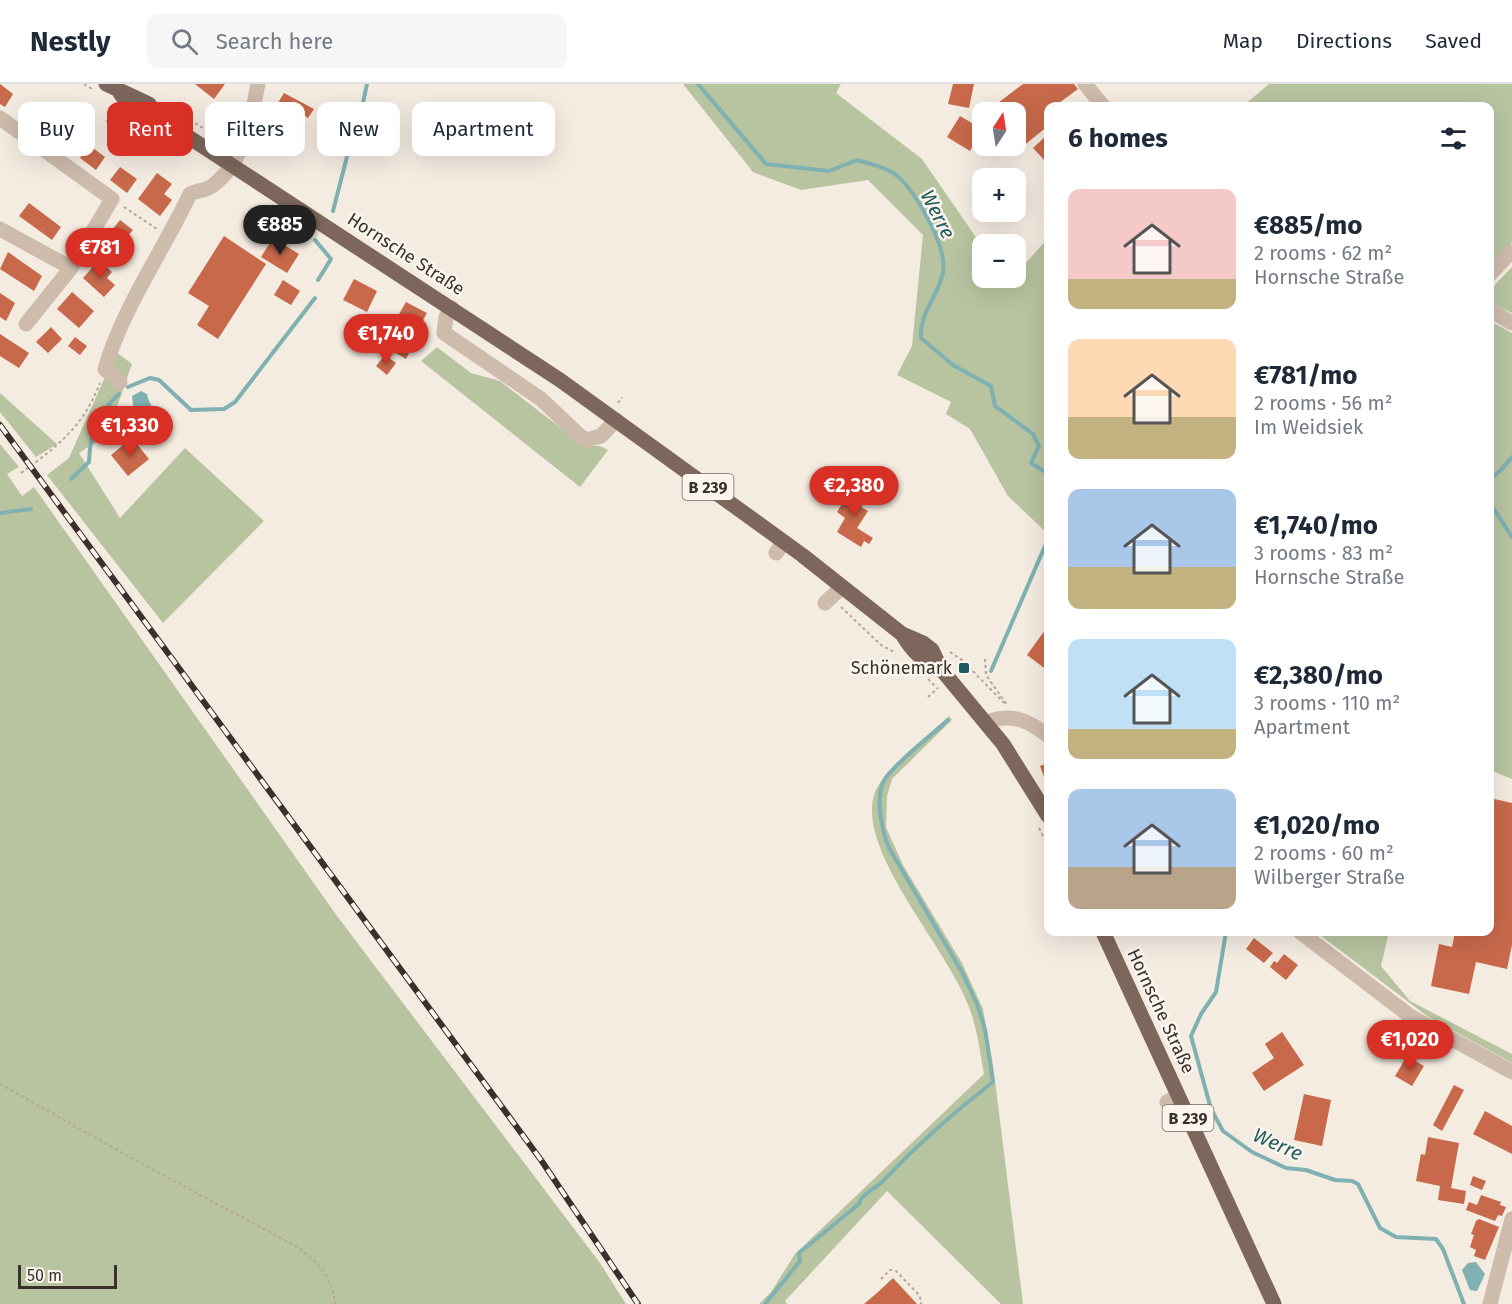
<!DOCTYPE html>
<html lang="en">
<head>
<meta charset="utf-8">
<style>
  :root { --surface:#fff; --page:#f6f6f7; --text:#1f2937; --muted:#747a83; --line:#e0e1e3; --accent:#d93025 }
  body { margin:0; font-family:"Fira Sans",sans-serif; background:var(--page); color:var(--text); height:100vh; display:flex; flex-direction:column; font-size:22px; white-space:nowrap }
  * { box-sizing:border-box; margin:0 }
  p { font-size:20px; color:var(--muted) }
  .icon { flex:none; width:33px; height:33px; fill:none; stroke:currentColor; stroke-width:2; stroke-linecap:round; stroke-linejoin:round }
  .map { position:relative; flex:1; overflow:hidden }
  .details { position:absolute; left:1044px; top:18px; width:450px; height:834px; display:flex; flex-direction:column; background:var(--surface); border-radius:12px; box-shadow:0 6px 24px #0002 }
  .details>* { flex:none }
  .guide { position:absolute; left:18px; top:18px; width:570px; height:54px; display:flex; gap:12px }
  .needle { width:39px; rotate:12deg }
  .tools { position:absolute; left:972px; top:18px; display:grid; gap:12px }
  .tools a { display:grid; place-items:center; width:54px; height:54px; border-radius:12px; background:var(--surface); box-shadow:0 6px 24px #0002; font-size:30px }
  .scale { position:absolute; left:18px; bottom:15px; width:99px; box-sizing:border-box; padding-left:6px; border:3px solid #3b302b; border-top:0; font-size:16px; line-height:21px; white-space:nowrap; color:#3b302b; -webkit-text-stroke:4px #fbf5ee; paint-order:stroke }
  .price { position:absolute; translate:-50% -51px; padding:0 14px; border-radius:21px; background:var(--accent); color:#fff; font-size:20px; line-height:39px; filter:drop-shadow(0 2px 3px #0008) }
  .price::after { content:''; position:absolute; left:50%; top:36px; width:18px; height:14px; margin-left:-9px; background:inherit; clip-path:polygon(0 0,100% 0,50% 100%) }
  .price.on { background:#222; color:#fff }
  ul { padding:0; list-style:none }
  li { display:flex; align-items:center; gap:18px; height:150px; padding:0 24px }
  li span { display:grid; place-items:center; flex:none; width:168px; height:120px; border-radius:12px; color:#555 }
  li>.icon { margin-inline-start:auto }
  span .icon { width:72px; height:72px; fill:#fffc; stroke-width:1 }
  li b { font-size:26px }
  h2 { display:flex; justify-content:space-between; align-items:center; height:72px; padding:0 24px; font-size:26px }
  .tag { padding:0 21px; border-radius:12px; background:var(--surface); box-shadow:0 6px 24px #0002; font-size:21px; line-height:54px }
  .tag.on { background:var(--accent); color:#fff }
  header { display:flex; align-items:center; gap:36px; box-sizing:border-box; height:84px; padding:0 30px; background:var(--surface); border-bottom:2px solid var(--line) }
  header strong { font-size:28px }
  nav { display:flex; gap:33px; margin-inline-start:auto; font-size:21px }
  .search { width:420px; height:54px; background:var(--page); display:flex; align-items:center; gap:15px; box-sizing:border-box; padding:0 21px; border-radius:12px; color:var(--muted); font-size:22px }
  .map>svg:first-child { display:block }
  .green { fill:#b8c4a0 }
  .water { fill:#7fb0b2 }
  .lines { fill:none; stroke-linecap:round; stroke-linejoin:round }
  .stream { stroke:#7fb0b2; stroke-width:4 }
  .building { fill:#c8694b }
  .path { stroke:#b9a596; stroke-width:2; stroke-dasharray:3 3; stroke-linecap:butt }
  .minor { stroke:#cdbbac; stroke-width:15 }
  .major { stroke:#7d675c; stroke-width:15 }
  .rail-casing { stroke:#3b302b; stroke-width:6 }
  .rail { stroke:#fbf5ee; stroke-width:4; stroke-dasharray:11; stroke-linecap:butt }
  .poi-dot { fill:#1f5a5e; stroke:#fbf5ee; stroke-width:2 }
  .labels { text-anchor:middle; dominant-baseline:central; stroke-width:5; stroke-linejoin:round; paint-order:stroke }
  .shield { fill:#fbf5ee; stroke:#756b66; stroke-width:1.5 }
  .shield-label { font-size:16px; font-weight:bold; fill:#3b302b }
  .street-label { font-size:18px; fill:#3b302b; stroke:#fbf5ee }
  .poi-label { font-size:18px; fill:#3b302b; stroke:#fbf5ee; text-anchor:end }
  .water-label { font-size:20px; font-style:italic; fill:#1f5a5e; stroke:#fbf5ee }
</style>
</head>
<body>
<header>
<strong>Nestly</strong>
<div class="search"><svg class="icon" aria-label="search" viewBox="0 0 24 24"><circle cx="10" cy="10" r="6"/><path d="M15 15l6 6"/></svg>Search here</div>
<nav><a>Map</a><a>Directions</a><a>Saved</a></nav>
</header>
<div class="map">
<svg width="1512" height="1220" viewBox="0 0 1512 1220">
  <rect width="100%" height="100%" fill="#f4ebe1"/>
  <path class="green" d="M683,0H841L836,9L922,75L982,162V194H1005L1009,198L1048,154V450L1008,412L970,345L946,330L951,318L897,291L912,262L923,151L868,96L801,106L753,88Z
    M1269,0H1512V158L1490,181V22H1243Z
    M1512,183V229L1490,218V206Z
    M1490,237L1512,249V695L1490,686Z
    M437,263L471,289L500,297L584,362H600L608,366L580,403L421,277Z
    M116,268L132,280L107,351L79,369L120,434L185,364L264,437L163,539L47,391L69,374Z
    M0,309L57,360L36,373L0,328Z
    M0,360L19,383L7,390L22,412L34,403L337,832L600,1179L626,1220H0Z
    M949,632L952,636L892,695L887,712L886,743L903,781L962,879L983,925L993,981L1023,1220H1001L887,1107L785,1217L787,1220H759L771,1208L795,1170L984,990C980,968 977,944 969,923C949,866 857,768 874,711C882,685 928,652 949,632Z
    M1316,848H1389L1381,882L1410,917L1512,970V979L1427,932Z"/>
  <path class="water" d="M141,307L147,310C149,322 157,326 161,337L156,343L148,341L143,336H135L132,312Z
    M1476,1178L1485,1190L1477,1207L1470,1206L1462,1186L1468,1179Z"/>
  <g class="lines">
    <path class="stream" d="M698,0L766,80L829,87L857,76C869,80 887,83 896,91C916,106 948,164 943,189C938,212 919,230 921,254L953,281L991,302L995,322L1033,350L1039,362L1031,379L1048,390
      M333,127L350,61L357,47L367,0
      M315,156L331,175L318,196
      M128,303L150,294L159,296L191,326L224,325L235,318L315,214
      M96,340L103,342L123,336
      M71,395L89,378C90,348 97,330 119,310
      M1490,395C1499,390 1505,381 1512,373
      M1490,419L1512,453
      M0,429L31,425
      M991,587L1048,455
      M1226,848L1216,908L1201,930L1191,952L1211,1025L1223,1047L1252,1068L1286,1084L1306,1086L1335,1096L1352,1097L1358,1100L1380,1144L1396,1153L1436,1155L1443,1165L1464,1220
      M765,1220L800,1177L799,1169L859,1120C861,1110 875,1105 882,1098C916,1062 954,1028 993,998L985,945L977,920L962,888L889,764C882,747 874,712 885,695C894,680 933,650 948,636"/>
  </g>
  <path class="building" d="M0,0L13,10L5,23L0,20Z
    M195,0H225L214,15Z
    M953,0H974L969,24L948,20Z
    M1023,0H1074L1078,5L1055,22H1048V42L1017,67L1013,62H1016V28H986Z
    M284,9L314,25L308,34L296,26L293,32L276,22Z
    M28,19L44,31L36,43L19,32Z
    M111,29L123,37L118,45L106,37Z
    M960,32L982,45L970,67L947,53Z
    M59,40L75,52L66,64L50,53Z
    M1046,52L1048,55V80L1033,64Z
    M89,61L105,73L96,86L80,74Z
    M120,83L137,95L127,109L110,96Z
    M157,89L172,100L164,110L172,116L160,132L138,115Z
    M29,119L61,143L52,156L19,132Z
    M120,136L133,146L121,160L109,150Z
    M224,152L266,180L218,255L197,241L209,222L188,209Z
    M273,154L299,170L287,189L261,173Z
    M8,168L42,192L34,207L0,185Z
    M99,176L112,188L107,194L115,201L104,213L83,194Z
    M354,195L377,207L367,228L343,216Z
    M283,196L300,207L291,221L274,211Z
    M72,208L94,227L79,244L57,225Z
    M0,209L15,219L6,237L0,233Z
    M406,218L427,229L413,254L416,256L406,275L375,257L389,234L395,237Z
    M51,243L62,255L48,269L36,258Z
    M0,250L29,269L19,284L0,272Z
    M75,253L87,262L80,271L68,262Z
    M385,271L396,279L387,291L376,282Z
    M132,354L149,375L128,392L111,371Z
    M854,401L869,410L861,423L868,427L857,444L873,454L869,460L864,457L861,463L837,448L845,434L837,428Z
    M1048,542V587L1027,571Z
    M1048,679V704L1040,682Z
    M1490,714L1512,719V861L1507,885L1476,878L1469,910L1431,902L1439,860L1452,863L1455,848H1490Z
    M1254,854L1273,869L1264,879L1246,865Z
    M1284,870L1298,881L1286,896L1270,883L1274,877L1277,879Z
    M1282,948L1304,981L1264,1007L1252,989L1274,974L1265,960Z
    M1407,972L1424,982L1412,1002L1395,992Z
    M1454,1001L1464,1006L1442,1047L1433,1041Z
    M1304,1010L1331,1016L1322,1062L1294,1056Z
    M1485,1027L1512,1042V1070L1473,1050Z
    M1428,1053L1459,1059L1451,1104L1466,1107L1464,1120L1438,1116L1440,1102L1416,1097L1421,1070L1425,1071Z
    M1473,1092L1486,1097L1482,1106L1470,1101Z
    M1481,1111L1501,1118L1500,1121L1506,1123L1502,1132L1498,1131L1495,1137L1466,1126L1469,1118L1477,1121Z
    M1479,1135L1499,1143L1485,1176L1474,1172L1476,1166L1470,1163L1474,1151L1471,1150L1476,1137Z
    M893,1194L917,1220H864L878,1208Z"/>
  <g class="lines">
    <path class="path" d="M84,0L92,5
      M190,36L229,60
      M124,123L157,145
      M618,319L622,313
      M21,389C58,362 83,343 100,299
      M841,523L881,561L896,569
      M950,568L962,576L1004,619
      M985,575L986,591L1007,621
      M928,595L937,604
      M928,613L938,604
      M1039,744L1048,762
      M1044,771L1048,769
      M0,1000L146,1082L294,1161C317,1176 332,1192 335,1220
      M881,1195L890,1186L896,1187L920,1212L921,1220"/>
    <path class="minor" d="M1085,0L1103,22
      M0,34L112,115L71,184L26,240
      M0,145L71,184
      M1490,190L1512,167
      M452,224L446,233L444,249L541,315L580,352L587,356L601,352L616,336
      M1490,226L1512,239
      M120,298L105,285C122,225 163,167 190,110C197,106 206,107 212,102C244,79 251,36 258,0
      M776,469L784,458
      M825,519L842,503
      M987,638C1012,629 1028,636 1048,652
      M1300,848L1410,932L1512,988
      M1167,1018L1178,1012
      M1490,1220L1512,1135"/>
    <path class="major" d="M106,0L149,20L158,33
      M120,9C130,24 140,30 158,33L560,296L802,471L902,550L923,559L932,566L941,585L1003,660L1048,732
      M902,550C913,568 921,576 941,585
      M1103,848L1274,1220"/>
    <defs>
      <path id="rail" d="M0,341L541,1076L638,1220"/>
    </defs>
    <use href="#rail" class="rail-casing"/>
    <use href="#rail" class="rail"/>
  </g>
  <rect class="poi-dot" x="958" y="578" width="12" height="12" rx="3"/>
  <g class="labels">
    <g class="shield">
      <rect x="682.5" y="390" width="51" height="26" rx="4.5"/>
      <rect x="1162.5" y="1021" width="51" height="26" rx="4.5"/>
    </g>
    <g class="shield-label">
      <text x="708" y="403">B 239</text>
      <text x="1188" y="1034">B 239</text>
    </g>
    <g class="street-label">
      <text transform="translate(406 170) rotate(33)">Hornsche Straße</text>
      <text transform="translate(1161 927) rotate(65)">Hornsche Straße</text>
    </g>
    <g class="poi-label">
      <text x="952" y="584">Schönemark</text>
    </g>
    <g class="water-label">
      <text transform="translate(938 130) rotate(63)">Werre</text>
      <text transform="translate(1278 1060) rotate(24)">Werre</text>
    </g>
  </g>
</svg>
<div class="tools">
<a><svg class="needle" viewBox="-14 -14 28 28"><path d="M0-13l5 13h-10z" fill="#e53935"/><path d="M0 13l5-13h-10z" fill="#747a83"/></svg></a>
<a>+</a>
<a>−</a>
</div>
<div class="scale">50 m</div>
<b class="price on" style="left:280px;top:172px">€885</b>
<b class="price" style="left:100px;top:195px">€781</b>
<b class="price" style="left:386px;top:281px">€1,740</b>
<b class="price" style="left:130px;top:373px">€1,330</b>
<b class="price" style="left:854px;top:433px">€2,380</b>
<b class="price" style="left:1410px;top:987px">€1,020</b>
<div class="guide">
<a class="tag">Buy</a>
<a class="tag on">Rent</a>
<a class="tag">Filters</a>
<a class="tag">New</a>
<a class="tag">Apartment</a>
</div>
<section class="details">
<h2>6 homes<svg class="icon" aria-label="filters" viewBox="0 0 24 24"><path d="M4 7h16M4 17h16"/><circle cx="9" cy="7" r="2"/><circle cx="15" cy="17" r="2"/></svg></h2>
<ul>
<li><span style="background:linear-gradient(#f6c9c9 75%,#c2b280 0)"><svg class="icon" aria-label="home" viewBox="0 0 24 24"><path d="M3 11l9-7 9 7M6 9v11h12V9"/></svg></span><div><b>€885/mo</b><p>2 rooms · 62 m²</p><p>Hornsche Straße</p></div></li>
<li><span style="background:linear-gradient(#ffd9b3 65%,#c2b280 0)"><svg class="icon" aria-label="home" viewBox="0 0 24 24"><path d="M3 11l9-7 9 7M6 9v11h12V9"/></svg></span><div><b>€781/mo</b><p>2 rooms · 56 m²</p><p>Im Weidsiek</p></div></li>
<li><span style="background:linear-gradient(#a9c7e8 65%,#c2b280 0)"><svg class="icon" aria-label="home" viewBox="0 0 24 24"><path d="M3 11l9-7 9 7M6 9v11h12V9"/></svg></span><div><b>€1,740/mo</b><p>3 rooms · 83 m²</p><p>Hornsche Straße</p></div></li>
<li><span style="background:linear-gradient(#bfe0f5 75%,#c2b280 0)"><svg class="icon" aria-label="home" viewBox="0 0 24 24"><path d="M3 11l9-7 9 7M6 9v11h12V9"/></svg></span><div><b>€2,380/mo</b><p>3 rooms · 110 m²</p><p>Apartment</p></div></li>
<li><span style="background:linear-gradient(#a9c7e8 65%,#b9a48a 0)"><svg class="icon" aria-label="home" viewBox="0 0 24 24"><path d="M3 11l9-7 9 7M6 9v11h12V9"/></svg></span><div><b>€1,020/mo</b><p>2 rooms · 60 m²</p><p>Wilberger Straße</p></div></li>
</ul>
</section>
</div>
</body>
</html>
